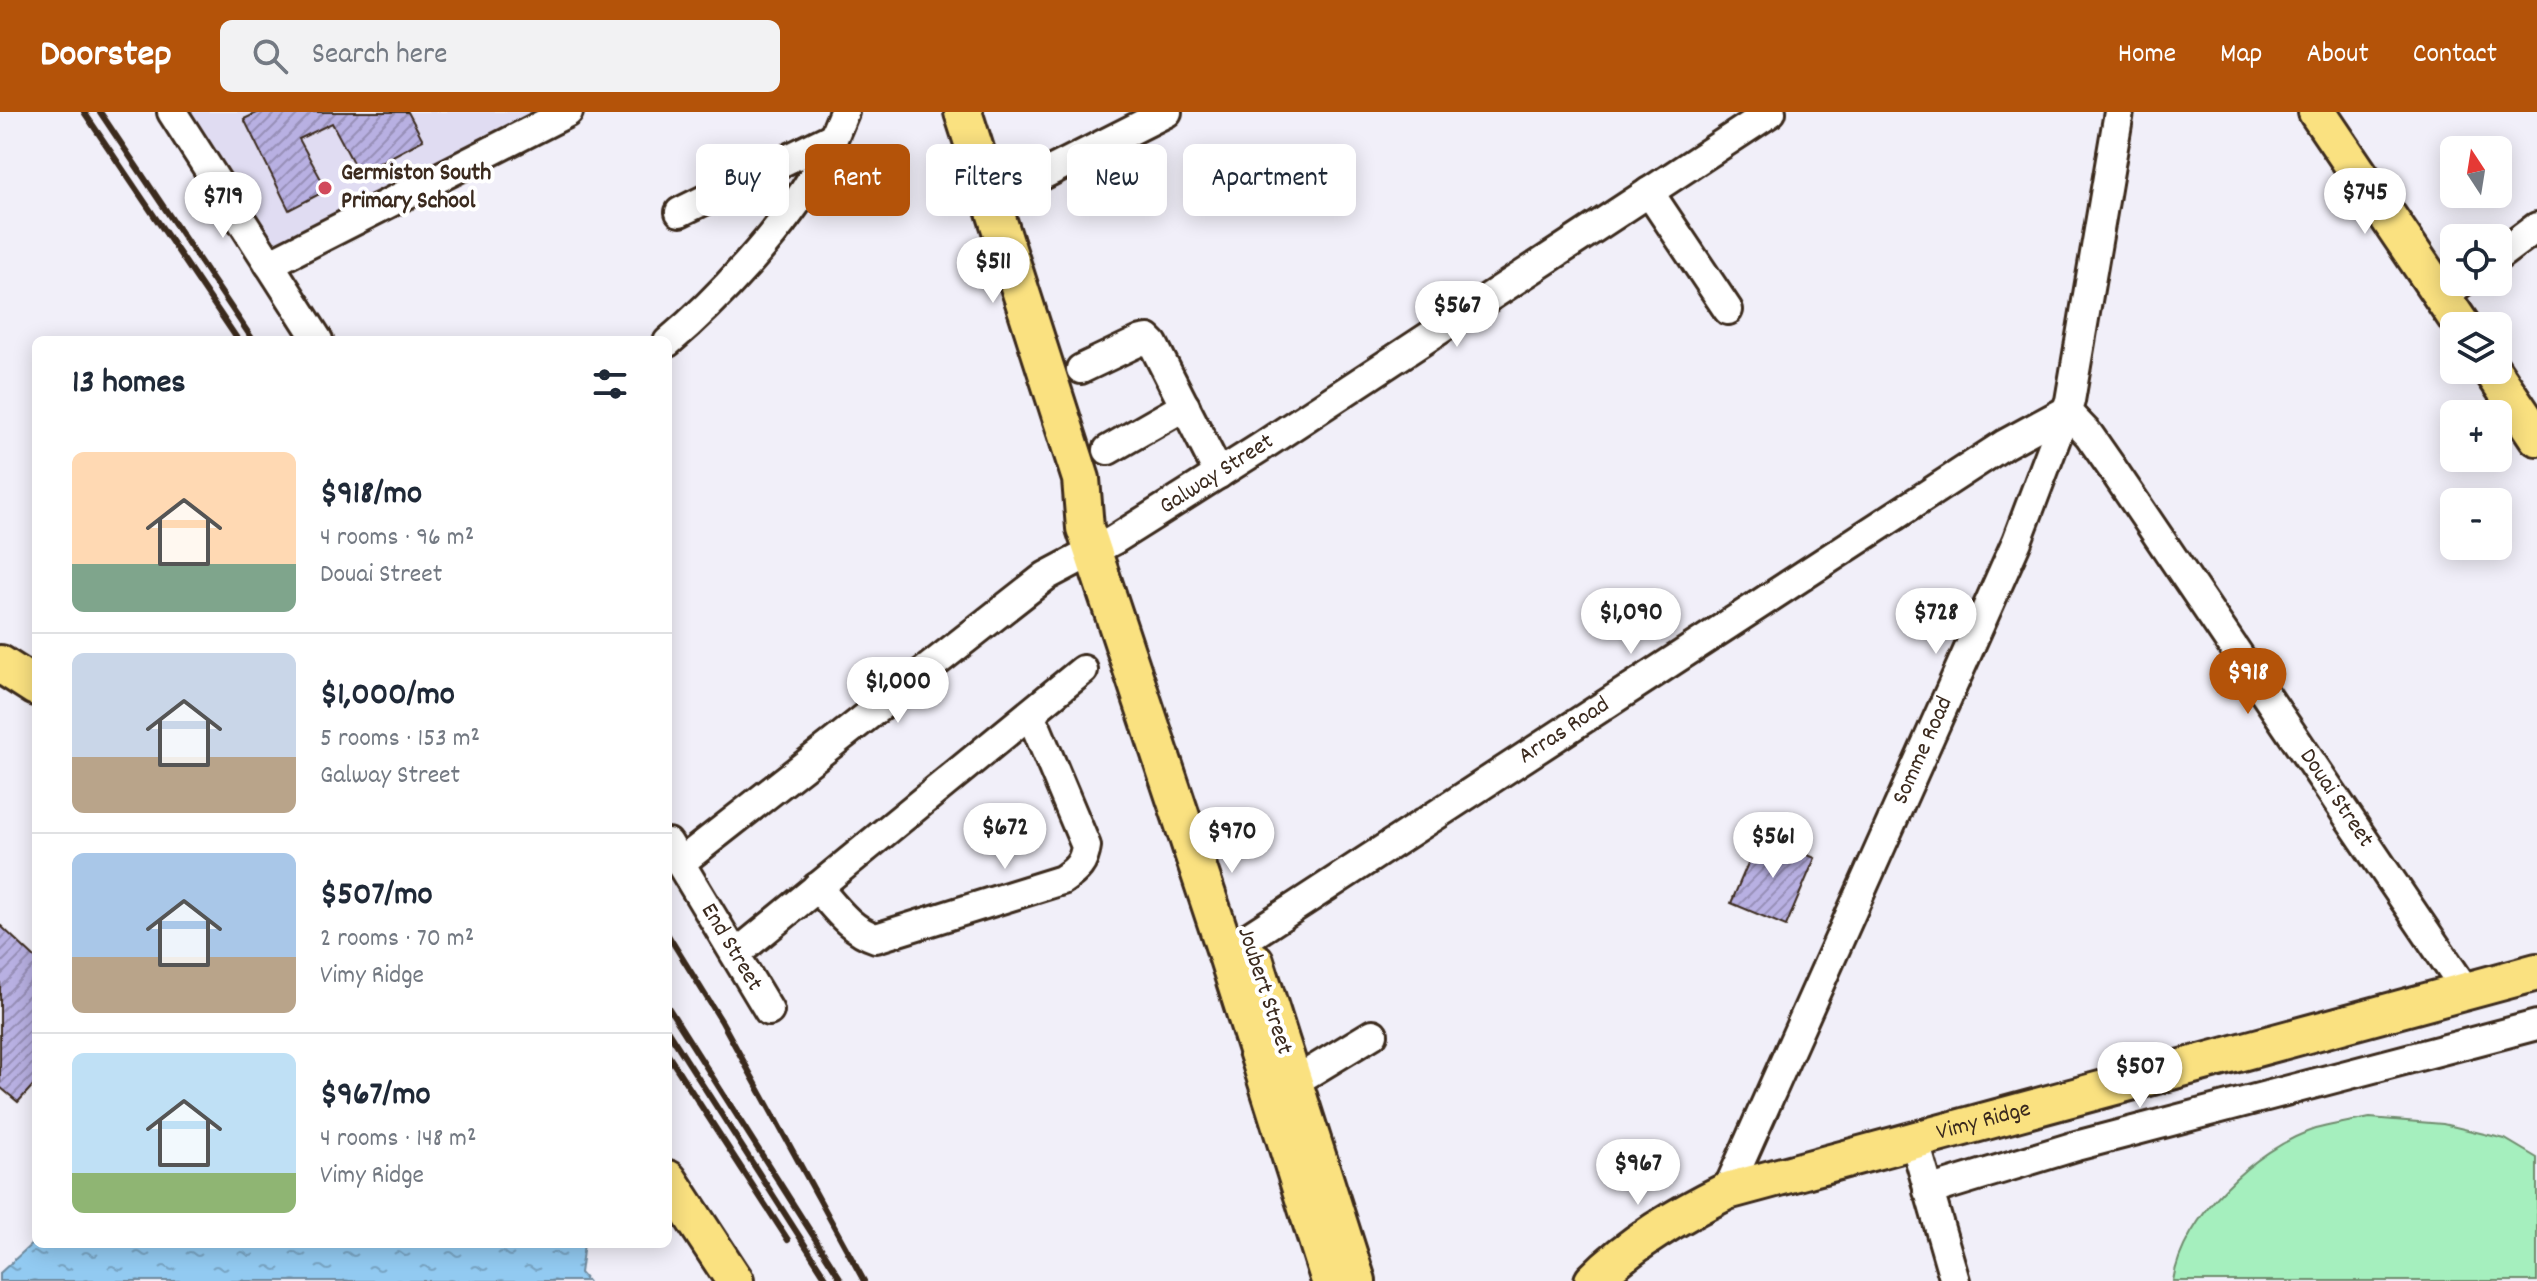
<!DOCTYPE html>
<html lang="en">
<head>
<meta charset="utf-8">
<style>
  :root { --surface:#fff; --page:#f2f2f3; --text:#1f2937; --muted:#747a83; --line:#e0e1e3; --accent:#b45309 }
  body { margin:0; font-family:Dekko,sans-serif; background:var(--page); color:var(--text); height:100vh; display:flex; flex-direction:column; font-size:30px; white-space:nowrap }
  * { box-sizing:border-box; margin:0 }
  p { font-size:26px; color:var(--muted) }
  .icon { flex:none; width:44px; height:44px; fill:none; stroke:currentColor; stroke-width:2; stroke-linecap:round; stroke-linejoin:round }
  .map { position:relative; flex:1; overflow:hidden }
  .panel { position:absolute; left:32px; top:224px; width:640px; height:912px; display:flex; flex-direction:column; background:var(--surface); border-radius:12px; box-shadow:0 4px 20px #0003 }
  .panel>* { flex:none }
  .banner { position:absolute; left:696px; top:32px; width:760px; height:72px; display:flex; gap:16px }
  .needle { width:52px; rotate:348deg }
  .tools { position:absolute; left:2440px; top:24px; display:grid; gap:16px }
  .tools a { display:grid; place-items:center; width:72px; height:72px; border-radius:12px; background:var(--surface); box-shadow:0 4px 20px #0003; font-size:40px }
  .price { position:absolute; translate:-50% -68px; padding:0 18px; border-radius:28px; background:#fff; color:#222; font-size:26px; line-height:52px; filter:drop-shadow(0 2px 4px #0008) }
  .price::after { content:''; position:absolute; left:50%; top:48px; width:24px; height:18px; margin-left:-12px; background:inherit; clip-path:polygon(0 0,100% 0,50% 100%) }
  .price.selected { background:var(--accent); color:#fff }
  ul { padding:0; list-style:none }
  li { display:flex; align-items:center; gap:24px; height:200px; padding:0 40px }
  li+li { border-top:2px solid var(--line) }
  li span { display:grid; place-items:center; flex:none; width:224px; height:160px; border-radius:12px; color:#555 }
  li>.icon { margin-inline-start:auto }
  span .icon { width:96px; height:96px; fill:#fffc; stroke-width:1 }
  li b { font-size:34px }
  h2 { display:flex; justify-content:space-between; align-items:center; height:96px; padding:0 40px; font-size:34px }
  .chip { padding:0 28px; border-radius:12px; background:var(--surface); box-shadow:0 4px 20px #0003; font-size:28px; line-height:72px }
  .chip.selected { background:var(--accent); color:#fff }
  header { display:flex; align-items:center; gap:48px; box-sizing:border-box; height:112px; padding:0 40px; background:var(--accent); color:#fff }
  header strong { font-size:38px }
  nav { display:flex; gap:44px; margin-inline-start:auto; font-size:28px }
  .search { width:560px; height:72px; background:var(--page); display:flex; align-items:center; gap:20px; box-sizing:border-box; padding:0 28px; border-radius:12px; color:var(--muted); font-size:30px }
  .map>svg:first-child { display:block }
  .built { fill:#e0dcf2 }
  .grass { fill:#a5efbe; stroke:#708c6e; stroke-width:2 }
  .water { fill:url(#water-ripples); stroke:#6f8a9d; stroke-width:2 }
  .building { fill:url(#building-hatch); stroke:#3b2a1e; stroke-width:2 }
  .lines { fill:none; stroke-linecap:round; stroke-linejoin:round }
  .minor-casing { stroke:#3b2a1e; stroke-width:34 }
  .major-casing { stroke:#3b2a1e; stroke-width:42 }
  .minor { stroke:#fff; stroke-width:28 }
  .major { stroke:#fae180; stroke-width:36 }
  .rail { stroke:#3b2a1e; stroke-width:6 }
  .poi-dot { fill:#d1495b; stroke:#fff; stroke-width:3 }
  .labels { text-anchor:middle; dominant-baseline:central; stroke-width:8; stroke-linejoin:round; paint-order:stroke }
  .poi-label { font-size:24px; font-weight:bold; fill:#3b2a1e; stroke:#fff; text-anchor:start }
  .street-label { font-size:24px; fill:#3b2a1e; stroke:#fff }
</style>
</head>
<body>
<header>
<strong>Doorstep</strong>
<div class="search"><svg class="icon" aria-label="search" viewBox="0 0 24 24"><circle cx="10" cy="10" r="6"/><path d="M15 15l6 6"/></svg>Search here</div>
<nav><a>Home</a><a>Map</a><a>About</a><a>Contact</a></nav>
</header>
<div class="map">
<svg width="2537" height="1169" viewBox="0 0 2537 1169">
  <defs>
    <pattern id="water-ripples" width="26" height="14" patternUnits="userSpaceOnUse" patternTransform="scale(2)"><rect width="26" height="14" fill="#92caf1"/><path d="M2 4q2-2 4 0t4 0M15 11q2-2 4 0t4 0" fill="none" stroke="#78a4c3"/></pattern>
    <pattern id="building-hatch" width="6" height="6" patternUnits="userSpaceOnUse" patternTransform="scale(2)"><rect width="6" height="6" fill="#b8b0e2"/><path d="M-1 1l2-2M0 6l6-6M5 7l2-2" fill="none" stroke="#978fb7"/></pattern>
  </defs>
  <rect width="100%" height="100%" fill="#f1eff9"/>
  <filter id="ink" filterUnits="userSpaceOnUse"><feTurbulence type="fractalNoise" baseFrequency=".0125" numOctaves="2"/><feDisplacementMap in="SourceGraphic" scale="16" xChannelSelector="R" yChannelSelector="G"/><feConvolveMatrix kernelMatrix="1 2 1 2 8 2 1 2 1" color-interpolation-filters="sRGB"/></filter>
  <g filter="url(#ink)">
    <path class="built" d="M175,0H581L272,153Z"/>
    <path class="grass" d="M2370,1006L2443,1012L2505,1027L2537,1046V1169H2173C2183,1105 2255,1037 2315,1017C2333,1012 2352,1009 2370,1006Z"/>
    <path class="water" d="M36,1128V1132H584L580,1161L587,1169H0V1161Z"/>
    <path class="building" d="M259,0H408L423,28L359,62L332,11L299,27L327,78L289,98L244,7Z
      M1760,723L1815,746L1786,814L1731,791Z
      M0,813L36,847V970L18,990L0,975Z"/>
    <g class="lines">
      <defs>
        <g id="minor">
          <path d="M172,0L318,228"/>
          <path d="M1649,80L1728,198"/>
          <path d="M991,89L1167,0"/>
          <path d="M680,100L833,25"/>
          <path d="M2498,144L2537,115"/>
          <path d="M269,152L568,0"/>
          <path d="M2442,185L2462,170"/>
          <path d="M668,230C718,188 782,118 815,62C827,43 835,21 844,0"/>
          <path d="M1081,257L1142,228L1148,227L1153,232L1219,362"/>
          <path d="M1108,338L1185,294"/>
          <path id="s1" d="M668,731L769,899"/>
          <path id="s2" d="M680,751L1046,464L1114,428L1258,337L1771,0"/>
          <path d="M817,775C834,794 850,818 876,826L1062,768C1077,758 1084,751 1086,734L1031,603"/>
          <path id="s3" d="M1226,840L2005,332L2066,299L2089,323L2112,356L2466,879"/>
          <path d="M736,842L1083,558"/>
          <path d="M1294,970L1373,922"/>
          <path d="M1914,1027L1955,1169"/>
          <path id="s4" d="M1727,1079L2017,429L2070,289L2119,0"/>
          <path d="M1928,1079L2076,1034L2537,913"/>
        </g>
        <g id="major">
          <path d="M963,0L1081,367L1085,416L1226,840L1330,1169"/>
          <path d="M2317,0L2462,214"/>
          <path d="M2492,258L2537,325"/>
          <path d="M0,552L36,575"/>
          <path d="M1255,849L1357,1169"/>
          <path d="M668,1067L735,1169"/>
          <path id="s5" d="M1593,1169C1630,1131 1679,1103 1727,1079L2537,860"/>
        </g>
      </defs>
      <use href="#minor" class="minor-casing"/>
      <use href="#major" class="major-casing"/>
      <use href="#minor" class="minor"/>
      <use href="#major" class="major"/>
      <path class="rail" d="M84,0L238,228
        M100,0L253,228
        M668,823L722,910L864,1169
        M668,895L842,1169
        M668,919L828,1169
        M668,943L788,1128"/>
    </g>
  </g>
  <circle class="poi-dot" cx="325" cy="76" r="8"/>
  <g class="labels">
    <g class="poi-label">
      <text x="341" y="62">Germiston South<tspan x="341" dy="28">Primary School</tspan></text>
    </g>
    <g class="street-label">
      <text stroke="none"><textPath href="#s2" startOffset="664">Galway Street</textPath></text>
      <text stroke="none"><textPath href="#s3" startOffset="404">Arras Road</textPath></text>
      <text stroke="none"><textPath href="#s4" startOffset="482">Somme Road</textPath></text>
      <text stroke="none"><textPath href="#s3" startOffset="1472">Douai Street</textPath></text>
      <text stroke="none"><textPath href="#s1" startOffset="122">End Street</textPath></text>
      <text transform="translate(1264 879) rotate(72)">Joubert Street</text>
      <text stroke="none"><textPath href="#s5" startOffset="428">Vimy Ridge</textPath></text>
    </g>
  </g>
</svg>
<div class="tools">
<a><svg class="needle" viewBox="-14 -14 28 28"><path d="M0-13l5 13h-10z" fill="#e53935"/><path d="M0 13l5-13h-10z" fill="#747a83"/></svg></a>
<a><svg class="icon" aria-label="locate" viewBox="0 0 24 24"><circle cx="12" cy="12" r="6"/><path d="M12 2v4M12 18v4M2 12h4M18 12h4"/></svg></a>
<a><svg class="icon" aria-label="layers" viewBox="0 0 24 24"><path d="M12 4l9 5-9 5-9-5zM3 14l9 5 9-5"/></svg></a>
<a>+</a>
<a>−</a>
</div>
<b class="price" style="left:2365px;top:124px">$745</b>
<b class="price" style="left:223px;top:128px">$719</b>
<b class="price" style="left:993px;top:193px">$511</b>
<b class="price" style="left:1457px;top:237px">$567</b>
<b class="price" style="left:1631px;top:544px">$1,090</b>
<b class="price" style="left:1936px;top:544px">$728</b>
<b class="price selected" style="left:2248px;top:604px">$918</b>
<b class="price" style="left:898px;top:613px">$1,000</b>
<b class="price" style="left:1005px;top:759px">$672</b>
<b class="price" style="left:1232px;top:763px">$970</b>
<b class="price" style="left:1773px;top:768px">$561</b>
<b class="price" style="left:2140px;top:998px">$507</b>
<b class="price" style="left:1638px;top:1095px">$967</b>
<div class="banner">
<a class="chip">Buy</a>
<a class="chip selected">Rent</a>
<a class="chip">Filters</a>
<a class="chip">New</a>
<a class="chip">Apartment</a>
</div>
<section class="panel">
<h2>13 homes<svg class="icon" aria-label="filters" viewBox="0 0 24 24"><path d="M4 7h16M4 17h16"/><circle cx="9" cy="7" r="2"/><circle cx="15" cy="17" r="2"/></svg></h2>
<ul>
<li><span style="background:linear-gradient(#ffd9b3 70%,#7fa58c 0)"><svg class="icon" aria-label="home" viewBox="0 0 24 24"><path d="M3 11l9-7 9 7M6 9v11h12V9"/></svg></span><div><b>$918/mo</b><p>4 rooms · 96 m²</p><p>Douai Street</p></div></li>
<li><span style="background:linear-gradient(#c9d6e8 65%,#b9a48a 0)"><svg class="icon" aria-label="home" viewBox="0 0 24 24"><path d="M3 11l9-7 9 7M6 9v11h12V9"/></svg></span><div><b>$1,000/mo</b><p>5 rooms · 153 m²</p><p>Galway Street</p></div></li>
<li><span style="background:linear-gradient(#a9c7e8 65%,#b9a48a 0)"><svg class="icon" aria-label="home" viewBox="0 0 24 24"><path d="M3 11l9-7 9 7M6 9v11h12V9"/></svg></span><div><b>$507/mo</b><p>2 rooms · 70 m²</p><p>Vimy Ridge</p></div></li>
<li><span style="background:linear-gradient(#bfe0f5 75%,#8fb573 0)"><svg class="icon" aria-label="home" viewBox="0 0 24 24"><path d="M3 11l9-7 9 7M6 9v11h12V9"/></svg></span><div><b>$967/mo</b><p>4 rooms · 148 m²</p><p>Vimy Ridge</p></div></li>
</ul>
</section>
</div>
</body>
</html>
